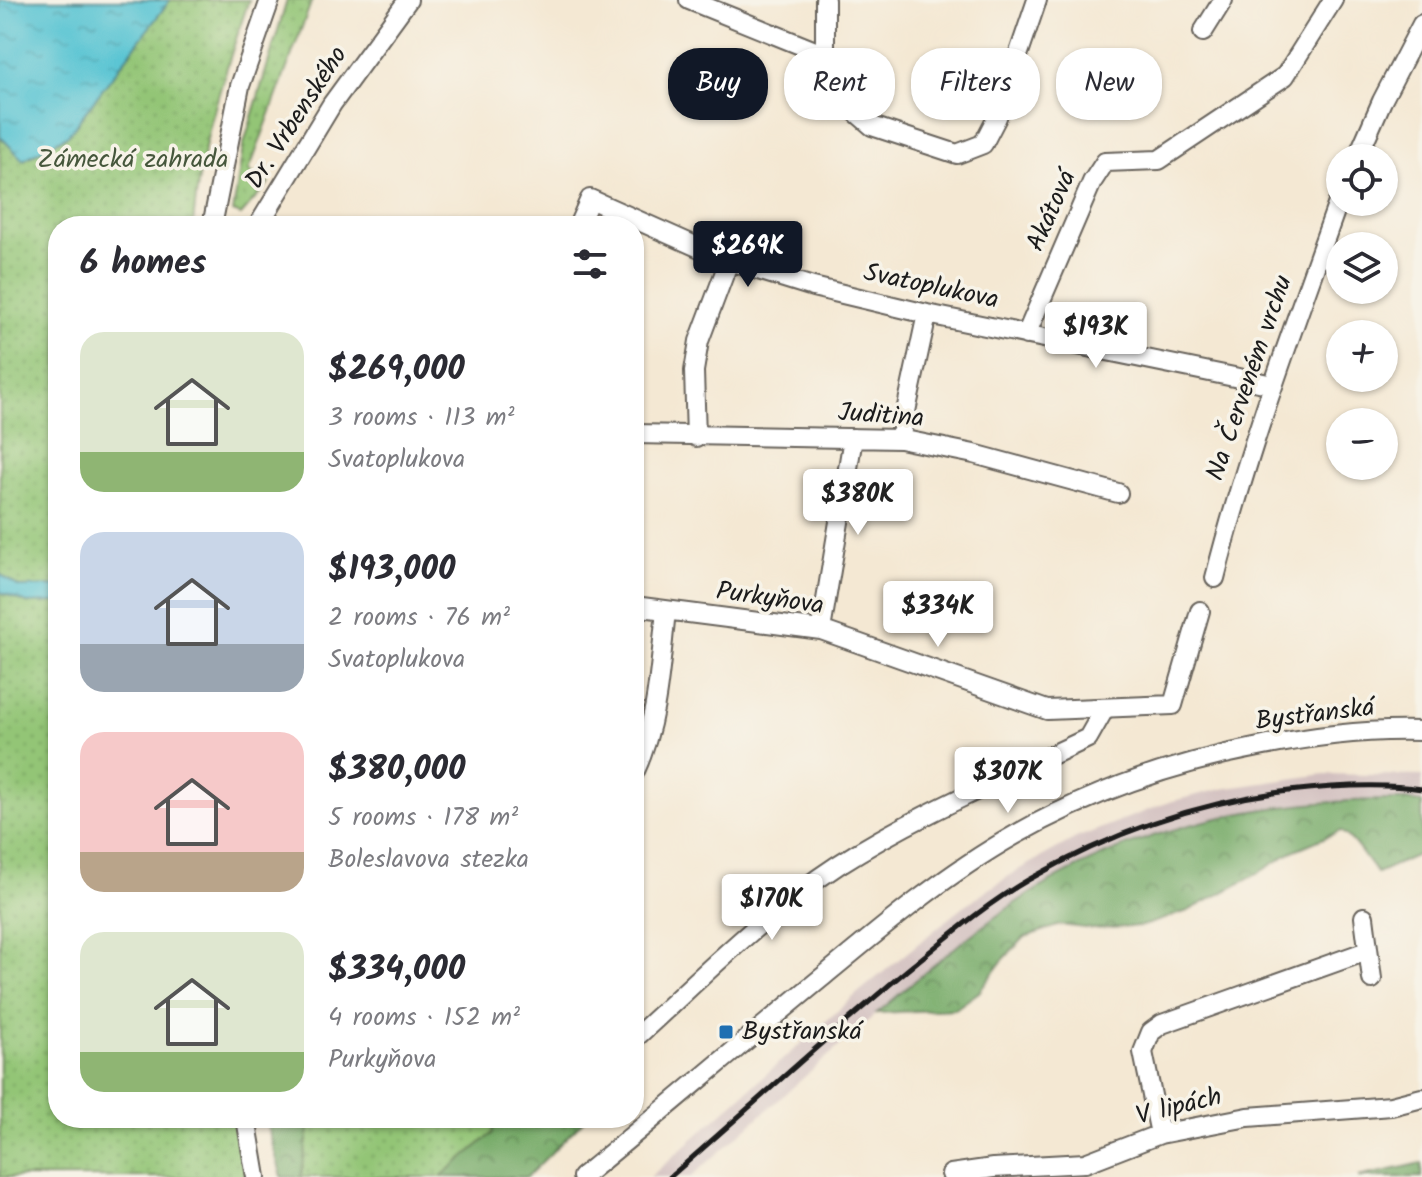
<!DOCTYPE html>
<html lang="en">
<head>
<meta charset="utf-8">
<style>
  :root { --surface:#fff; --page:#f7f7f7; --text:#2b2b33; --muted:#7c7c81; --accent:#111827 }
  body { margin:0; font-family:Kalam,sans-serif; background:var(--page); color:var(--text); height:100vh; display:flex; flex-direction:column; font-size:30px; white-space:nowrap }
  * { box-sizing:border-box; margin:0 }
  p { font-size:26px; color:var(--muted) }
  .icon { flex:none; width:44px; height:44px; fill:none; stroke:currentColor; stroke-width:2; stroke-linecap:round; stroke-linejoin:round }
  .map { position:relative; flex:1; overflow:hidden }
  .drawer { position:absolute; left:48px; top:216px; width:596px; height:912px; display:flex; flex-direction:column; background:var(--surface); border-radius:32px; box-shadow:0 2px 6px #0004 }
  .drawer>* { flex:none }
  .top-card { position:absolute; left:668px; top:48px; width:634px; height:72px; display:flex; gap:16px }
  .controls { position:absolute; left:1326px; top:144px; display:grid; gap:16px }
  .controls a { display:grid; place-items:center; width:72px; height:72px; border-radius:50%; background:var(--surface); box-shadow:0 2px 6px #0004; font-size:40px }
  .price { position:absolute; translate:-50% -68px; padding:0 18px; border-radius:8px; background:#fff; color:#222; font-size:26px; line-height:52px; filter:drop-shadow(0 2px 4px #0008) }
  .price::after { content:''; position:absolute; left:50%; top:48px; width:24px; height:18px; margin-left:-12px; background:inherit; clip-path:polygon(0 0,100% 0,50% 100%) }
  .price.on { background:var(--accent); color:#fff }
  ul { padding:0; list-style:none }
  li { display:flex; align-items:center; gap:24px; height:200px; padding:0 32px }
  li span { display:grid; place-items:center; flex:none; width:224px; height:160px; border-radius:24px; color:#555 }
  li>.icon { margin-inline-start:auto }
  span .icon { width:96px; height:96px; fill:#fffc; stroke-width:1 }
  li b { font-size:34px }
  h2 { display:flex; justify-content:space-between; align-items:center; height:96px; padding:0 32px; font-size:34px }
  .chip { padding:0 28px; border-radius:32px; background:var(--surface); box-shadow:0 2px 6px #0004; font-size:28px; line-height:72px }
  .chip.on { background:var(--accent); color:#fff }
  .map>svg:first-child { display:block }
  .railway { fill:#d2bfbf }
  .forest { fill:url(#forest-crowns); stroke:#496342; stroke-width:2 }
  .park { fill:url(#park-dots); stroke:#587049; stroke-width:2 }
  .water { fill:url(#water-ripples); stroke:#3a7078; stroke-width:2 }
  .lines { fill:none; stroke-linecap:round; stroke-linejoin:round }
  .minor-casing { stroke:#68635c; stroke-width:22 }
  .minor { stroke:#fff; stroke-width:18 }
  .rail { stroke:#1c1c1c; stroke-width:5 }
  .poi-dot { fill:#1f6fb2; stroke:#f7f3e8; stroke-width:3 }
  .labels { text-anchor:middle; dominant-baseline:central; stroke-width:7; stroke-linejoin:round; paint-order:stroke }
  .street-label { font-size:26px; fill:#1c1c1c; stroke:#f7f3e8 }
  .park-label { font-size:26px; fill:#46573c; stroke:#f7f3e8 }
  .poi-label { font-size:26px; fill:#1c1c1c; stroke:#f7f3e8; text-anchor:start }
</style>
</head>
<body>
<div class="map">
<svg width="1422" height="1177" viewBox="0 0 1422 1177">
  <defs>
    <pattern id="forest-crowns" width="20" height="18" patternUnits="userSpaceOnUse" patternTransform="scale(2)"><rect width="20" height="18" fill="#76aa67"/><path d="M2 6a3 3 0 1 1 6 0M12 15a3 3 0 1 1 6 0" fill="none" stroke="#608a54"/></pattern>
    <pattern id="park-dots" width="8" height="8" patternUnits="userSpaceOnUse" patternTransform="scale(2)"><rect width="8" height="8" fill="#93c576"/><path d="M2 2h.1M6 6h.1" fill="none" stroke="#7ea966" stroke-width="1.8" stroke-linecap="round"/></pattern>
    <pattern id="water-ripples" width="26" height="14" patternUnits="userSpaceOnUse" patternTransform="scale(2)"><rect width="26" height="14" fill="#59c4d3"/><path d="M2 4q2-2 4 0t4 0M15 11q2-2 4 0t4 0" fill="none" stroke="#4da8b5"/></pattern>
  </defs>
  <rect width="100%" height="100%" fill="#f7f3e8"/>
  <filter id="ink" filterUnits="userSpaceOnUse"><feTurbulence type="fractalNoise" baseFrequency=".0125" numOctaves="2"/><feDisplacementMap in="SourceGraphic" scale="16" xChannelSelector="R" yChannelSelector="G"/><feConvolveMatrix kernelMatrix="1 2 1 2 8 2 1 2 1" color-interpolation-filters="sRGB"/></filter>
  <filter id="wash" filterUnits="userSpaceOnUse"><feTurbulence type="fractalNoise" baseFrequency=".006" numOctaves="4" result="noise"/><feDisplacementMap in="SourceGraphic" scale="32" xChannelSelector="R" yChannelSelector="G"/><feGaussianBlur stdDeviation="1.8" result="paint"/><feColorMatrix in="noise" values="0 0 0 0 0 0 0 0 0 0 0 0 0 0 0 0 0 1.4 0 .05"/><feComposite in="paint" operator="in"/></filter>
  <g filter="url(#wash)">
    <rect width="100%" height="100%" fill="#f4e8d3"/>
    <path class="railway" d="M1324,774L1422,776V803L1325,801L1273,807L1177,828L1088,862L1032,893L980,927L877,1013L691,1177H650L859,992L964,906L1018,870L1076,838L1169,802L1221,789Z"/>
    <path class="forest" d="M1406,800L1422,803V853L1377,873C1363,858 1357,841 1340,831L1295,850L1252,877L1188,911L1143,926L1093,929L1060,925L1025,937L1002,961L979,992L955,1009L877,1013C927,971 976,927 1031,893C1145,823 1274,798 1406,800Z
      M265,1118H360L381,1177H282Z
      M493,1118H586L527,1177H440L493,1133Z
      M1422,1163V1177H1358Z"/>
    <path class="park" d="M170,0H249C224,74 199,148 193,226H58V1118H237L247,1177H0V136L24,160L68,135Z
      M287,0H312L249,171L269,183L241,215L233,212L243,147Z
      M311,1118H493V1133L440,1177H301Z"/>
    <path class="water" d="M0,0H170L68,135L23,160L0,136Z
      M0,574L19,587L58,586V602L27,603L0,592Z"/>
  </g>
  <g filter="url(#ink)">
    <g class="lines">
      <defs>
        <path id="minor" d="M689,0L825,55L850,107L872,126L957,154L983,144L997,117L1037,0
          M825,0V55
          M1203,32L1223,0
          M1357,158L1382,101L1422,24
          M212,226L240,86L270,0
          M258,226L332,104L408,0
          M578,226L590,199L729,261L813,287L927,314L1273,385
          M1026,335L1092,182L1105,162L1159,160L1285,76L1333,0
          M634,434L900,439L974,454L1118,493
          M696,437L694,371L699,341L729,261
          M900,439L927,314
          M1215,578C1248,448 1295,323 1340,197
          M634,606L821,630L1047,710L1173,705L1200,611
          M821,630L853,438
          M634,773C658,723 660,665 666,611
          M1364,917L1372,979
          M634,1039C700,979 763,914 838,865C916,815 1005,778 1088,738L1105,708
          M246,1118L256,1177
          M1160,1134L1143,1052L1151,1032L1162,1024L1367,951
          M951,1174L993,1168L1085,1163L1160,1134L1248,1117L1391,1106L1422,1098
          M582,1177C663,1111 743,1042 825,975C885,925 946,874 1015,835C1091,792 1174,763 1259,747C1312,736 1368,729 1422,731"/>
      </defs>
      <use href="#minor" class="minor-casing"/>
      <use href="#minor" class="minor"/>
      <path class="rail" d="M670,1177C751,1107 829,1034 912,966C949,936 986,904 1028,880C1109,834 1197,802 1289,791C1333,786 1379,783 1422,789"/>
    </g>
  </g>
  <rect class="poi-dot" x="718" y="1024" width="16" height="16" rx="4"/>
  <g class="labels">
    <g class="street-label">
      <text transform="translate(297 118) rotate(-57)">Dr. Vrbenského</text>
      <text transform="translate(1052 211) rotate(-66)">Akátová</text>
      <text transform="translate(931 287) rotate(12)">Svatoplukova</text>
      <text transform="translate(1250 378) rotate(-71)">Na Červeném vrchu</text>
      <text transform="translate(881 416) rotate(4)">Juditina</text>
      <text transform="translate(770 599) rotate(8)">Purkyňova</text>
      <text transform="translate(1315 715) rotate(-7)">Bystřanská</text>
      <text transform="translate(1179 1107) rotate(-14)">V lipách</text>
    </g>
    <g class="park-label">
      <text x="133" y="160">Zámecká zahrada</text>
    </g>
    <g class="poi-label">
      <text x="742" y="1032">Bystřanská</text>
    </g>
  </g>
</svg>
<div class="controls">
<a><svg class="icon" aria-label="locate" viewBox="0 0 24 24"><circle cx="12" cy="12" r="6"/><path d="M12 2v4M12 18v4M2 12h4M18 12h4"/></svg></a>
<a><svg class="icon" aria-label="layers" viewBox="0 0 24 24"><path d="M12 4l9 5-9 5-9-5zM3 14l9 5 9-5"/></svg></a>
<a>+</a>
<a>−</a>
</div>
<b class="price on" style="left:748px;top:289px">$269K</b>
<b class="price" style="left:1096px;top:370px">$193K</b>
<b class="price" style="left:858px;top:537px">$380K</b>
<b class="price" style="left:938px;top:649px">$334K</b>
<b class="price" style="left:1008px;top:815px">$307K</b>
<b class="price" style="left:772px;top:942px">$170K</b>
<div class="top-card">
<a class="chip on">Buy</a>
<a class="chip">Rent</a>
<a class="chip">Filters</a>
<a class="chip">New</a>
</div>
<section class="drawer">
<h2>6 homes<svg class="icon" aria-label="filters" viewBox="0 0 24 24"><path d="M4 7h16M4 17h16"/><circle cx="9" cy="7" r="2"/><circle cx="15" cy="17" r="2"/></svg></h2>
<ul>
<li><span style="background:linear-gradient(#dfe7d0 75%,#8fb573 0)"><svg class="icon" aria-label="home" viewBox="0 0 24 24"><path d="M3 11l9-7 9 7M6 9v11h12V9"/></svg></span><div><b>$269,000</b><p>3 rooms · 113 m²</p><p>Svatoplukova</p></div></li>
<li><span style="background:linear-gradient(#c9d6e8 70%,#9aa5b1 0)"><svg class="icon" aria-label="home" viewBox="0 0 24 24"><path d="M3 11l9-7 9 7M6 9v11h12V9"/></svg></span><div><b>$193,000</b><p>2 rooms · 76 m²</p><p>Svatoplukova</p></div></li>
<li><span style="background:linear-gradient(#f6c9c9 75%,#b9a48a 0)"><svg class="icon" aria-label="home" viewBox="0 0 24 24"><path d="M3 11l9-7 9 7M6 9v11h12V9"/></svg></span><div><b>$380,000</b><p>5 rooms · 178 m²</p><p>Boleslavova stezka</p></div></li>
<li><span style="background:linear-gradient(#dfe7d0 75%,#8fb573 0)"><svg class="icon" aria-label="home" viewBox="0 0 24 24"><path d="M3 11l9-7 9 7M6 9v11h12V9"/></svg></span><div><b>$334,000</b><p>4 rooms · 152 m²</p><p>Purkyňova</p></div></li>
</ul>
</section>
</div>
</body>
</html>
